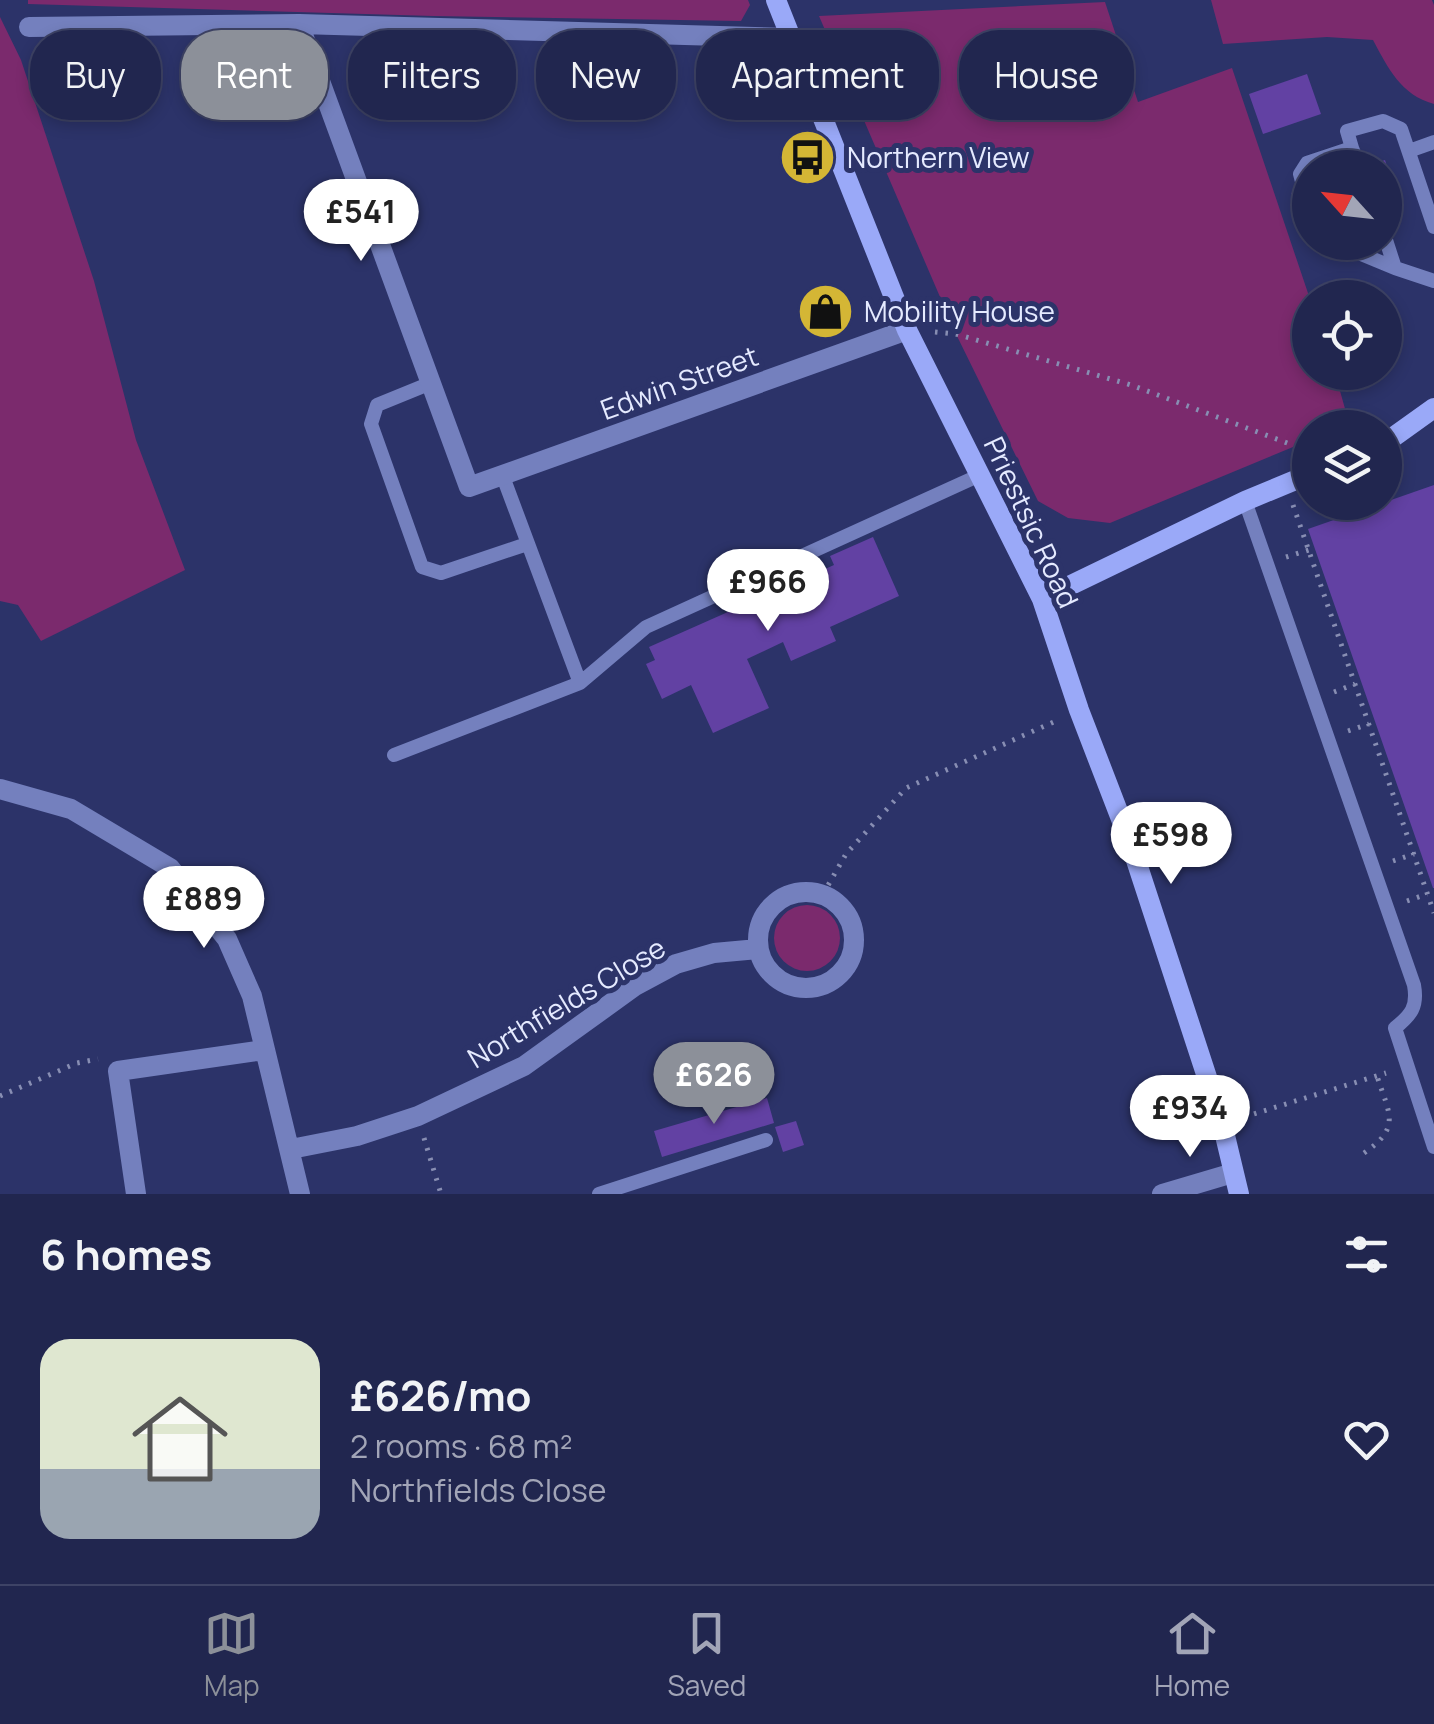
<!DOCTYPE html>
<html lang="en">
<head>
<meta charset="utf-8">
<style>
  :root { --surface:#21264f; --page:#292e56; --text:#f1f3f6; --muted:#a2a5b7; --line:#3e4366; --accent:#8c9099 }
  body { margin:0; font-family:Manrope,sans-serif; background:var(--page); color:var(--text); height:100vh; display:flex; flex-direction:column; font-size:38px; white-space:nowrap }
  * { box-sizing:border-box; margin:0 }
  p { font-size:32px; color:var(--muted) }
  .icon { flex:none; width:55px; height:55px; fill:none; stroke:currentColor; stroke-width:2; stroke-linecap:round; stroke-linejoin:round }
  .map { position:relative; height:1194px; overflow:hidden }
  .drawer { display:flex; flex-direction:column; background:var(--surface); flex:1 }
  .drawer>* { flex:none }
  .banner { position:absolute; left:30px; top:30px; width:1375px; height:90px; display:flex; gap:20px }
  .needle { width:65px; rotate:297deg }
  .fabs { position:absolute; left:1292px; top:150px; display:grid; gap:20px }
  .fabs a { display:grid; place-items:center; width:110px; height:110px; border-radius:50%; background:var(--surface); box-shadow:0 5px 15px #0003,0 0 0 2px var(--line); font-size:50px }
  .price { position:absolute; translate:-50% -85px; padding:0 22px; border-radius:35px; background:#fff; color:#222; font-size:32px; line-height:65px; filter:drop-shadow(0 2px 5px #0008) }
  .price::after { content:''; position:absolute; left:50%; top:60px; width:30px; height:22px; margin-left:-15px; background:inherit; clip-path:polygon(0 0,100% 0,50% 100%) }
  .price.selected { background:var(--accent); color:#fff }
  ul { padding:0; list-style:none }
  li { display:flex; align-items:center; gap:30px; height:250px; padding:0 40px }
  li span { display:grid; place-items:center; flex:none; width:280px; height:200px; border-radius:30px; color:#555 }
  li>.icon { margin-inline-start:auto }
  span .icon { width:120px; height:120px; fill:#fffc; stroke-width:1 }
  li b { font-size:42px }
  h2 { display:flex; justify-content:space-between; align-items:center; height:120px; padding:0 40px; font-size:42px }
  .pill { padding:0 35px; border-radius:40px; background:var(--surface); box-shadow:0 5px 15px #0003,0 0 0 2px var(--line); font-size:35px; line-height:90px }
  .pill.selected { background:var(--accent); color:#fff }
  .tab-bar { display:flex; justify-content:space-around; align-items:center; height:140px; border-top:2px solid var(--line); background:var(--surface); font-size:28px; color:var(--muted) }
  .tab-bar a { display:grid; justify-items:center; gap:5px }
  .tab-bar .selected { color:var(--accent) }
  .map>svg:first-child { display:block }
  .green { fill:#7b2a6d }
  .building { fill:#6241a3 }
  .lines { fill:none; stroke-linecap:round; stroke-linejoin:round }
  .path { stroke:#888eb3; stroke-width:5; stroke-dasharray:2.5 8; stroke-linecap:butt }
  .lane { stroke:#7480be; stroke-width:14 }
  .street { stroke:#7480be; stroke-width:20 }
  .secondary { stroke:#9aa9f8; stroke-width:20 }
  .labels { text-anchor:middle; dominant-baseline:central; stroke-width:10; stroke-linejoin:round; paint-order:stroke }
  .poi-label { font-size:28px; fill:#e5eaff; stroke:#2c3369; text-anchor:start }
  .street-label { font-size:28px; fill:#e5eaff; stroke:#2c3369 }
</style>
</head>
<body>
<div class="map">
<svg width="1434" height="1194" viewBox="0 0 1434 1194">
  <rect width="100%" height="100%" fill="#2c3369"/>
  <path class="green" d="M28,0H748L750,5L741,21L433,16L28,4Z
    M1211,0H1432L1434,5V104C1401,95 1388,68 1373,40L1327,37L1223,44Z
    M1105,2L1138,102L1232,68L1310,299V372L1335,373L1349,423L1338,427L1310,428V440L1110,523L1068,518L1038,501L956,334L819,16Z
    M0,17L21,60L94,281L136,440L185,570L41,641L18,605L0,601Z
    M774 938a33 33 0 1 1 66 0a33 33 0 1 1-66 0Z"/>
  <path class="building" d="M1307,74L1321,114L1263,134L1249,94Z
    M1385,160L1402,212L1385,218V168L1365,167Z
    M1310,187V246H1309L1291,193Z
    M1434,485V888H1433L1308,529Z
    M873,537L899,596L830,627L836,641L791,661L783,642L747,659L769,708L713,733L691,685L662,699L646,664L655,660L649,647L834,565L830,556Z
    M767,1098L774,1123L662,1157L654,1131Z
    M796,1121L804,1145L783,1152L775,1127Z"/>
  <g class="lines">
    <path class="path" d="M935,332L956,334L1131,385L1298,447L1302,454
      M1293,505L1434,913
      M1286,557L1309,550
      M1334,692L1355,684
      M1348,731L1369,724
      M1393,861L1414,854
      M823,894L846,854L906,788L1058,720
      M1407,901L1427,894
      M0,1096L77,1063L98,1059
      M1244,1117L1386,1073
      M424,1138L441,1194
      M1364,1153C1402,1127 1389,1114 1377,1076"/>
    <path class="lane" d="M1352,148L1360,168
      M1409,151L1434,142
      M1304,189L1300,174L1307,163L1352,148L1347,131L1383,121L1401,129L1434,227
      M1385,237L1395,268L1434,281
      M1332,242L1395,268
      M431,383L377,405L371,424L422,567L441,573L527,544
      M502,474L580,683L646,627L980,475
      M1245,501L1414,985C1418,1007 1411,1015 1395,1028L1434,1147
      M394,755L580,683
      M599,1194L766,1140"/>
    <path class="street" d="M299,24L469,487L907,330
      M29,27L299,24L790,38
      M0,789L71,809L170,868L227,939L252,996L300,1194
      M758 940a48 48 0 1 1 96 0a48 48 0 1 1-96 0Z
      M291,1149L357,1136L418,1116L524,1066L635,986L676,964L714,953L758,949
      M136,1194L118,1071L264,1050
      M1162,1194L1233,1173"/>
    <path class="secondary" d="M776,0L907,330L1042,599L1079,710L1131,845L1222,1123L1239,1194
      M1385,443L1434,408
      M1042,599L1245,501L1310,474"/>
  </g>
  <defs>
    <symbol id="bus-disc" viewBox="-11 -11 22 22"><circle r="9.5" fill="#d4b635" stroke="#2c3369"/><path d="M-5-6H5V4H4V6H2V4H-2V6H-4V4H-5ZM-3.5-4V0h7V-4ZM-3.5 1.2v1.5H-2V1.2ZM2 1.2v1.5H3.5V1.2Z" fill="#111"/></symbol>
    <symbol id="shop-disc" viewBox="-11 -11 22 22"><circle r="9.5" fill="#d4b635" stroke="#2c3369"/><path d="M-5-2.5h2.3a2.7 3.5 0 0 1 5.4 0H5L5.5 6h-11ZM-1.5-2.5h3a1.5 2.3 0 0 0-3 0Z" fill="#111"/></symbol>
  </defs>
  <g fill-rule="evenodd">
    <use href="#bus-disc" x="776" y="126" width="63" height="63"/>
    <use href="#shop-disc" x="794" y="280" width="63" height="63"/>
  </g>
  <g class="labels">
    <g class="poi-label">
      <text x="847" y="157">Northern View</text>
      <text x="864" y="311">Mobility House</text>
    </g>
    <g class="street-label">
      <text transform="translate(679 382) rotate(-20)">Edwin Street</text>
      <text transform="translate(1032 522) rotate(65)">Priestsic Road</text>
      <text transform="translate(566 1002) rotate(-31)">Northfields Close</text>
    </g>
  </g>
</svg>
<div class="fabs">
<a><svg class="needle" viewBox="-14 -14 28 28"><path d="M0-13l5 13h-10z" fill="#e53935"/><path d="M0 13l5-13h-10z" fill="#a2a5b7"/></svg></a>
<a><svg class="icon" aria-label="locate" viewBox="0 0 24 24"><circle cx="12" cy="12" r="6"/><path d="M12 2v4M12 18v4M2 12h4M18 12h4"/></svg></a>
<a><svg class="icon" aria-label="layers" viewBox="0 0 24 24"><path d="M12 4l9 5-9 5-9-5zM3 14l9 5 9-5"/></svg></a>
</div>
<b class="price" style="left:361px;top:264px">£541</b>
<b class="price" style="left:768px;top:634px">£966</b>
<b class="price" style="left:1171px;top:887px">£598</b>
<b class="price" style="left:204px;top:951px">£889</b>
<b class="price selected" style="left:714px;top:1127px">£626</b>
<b class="price" style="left:1190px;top:1160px">£934</b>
<div class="banner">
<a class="pill">Buy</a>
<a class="pill selected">Rent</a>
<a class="pill">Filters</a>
<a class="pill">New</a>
<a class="pill">Apartment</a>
<a class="pill">House</a>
</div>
</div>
<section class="drawer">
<h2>6 homes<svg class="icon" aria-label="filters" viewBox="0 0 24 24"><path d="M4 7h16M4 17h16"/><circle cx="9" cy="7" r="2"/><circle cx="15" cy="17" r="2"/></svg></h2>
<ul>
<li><span style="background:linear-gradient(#dfe7d0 65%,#9aa5b1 0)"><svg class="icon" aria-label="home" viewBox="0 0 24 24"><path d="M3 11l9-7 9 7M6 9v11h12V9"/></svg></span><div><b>£626/mo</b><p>2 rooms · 68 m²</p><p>Northfields Close</p></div><svg class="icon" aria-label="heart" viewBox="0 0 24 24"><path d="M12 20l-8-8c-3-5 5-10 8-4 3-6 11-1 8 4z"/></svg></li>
</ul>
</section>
<nav class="tab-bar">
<a class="selected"><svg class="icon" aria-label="map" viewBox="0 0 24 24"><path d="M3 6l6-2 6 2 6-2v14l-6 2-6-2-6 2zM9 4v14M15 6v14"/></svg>Map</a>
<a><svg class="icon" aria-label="saved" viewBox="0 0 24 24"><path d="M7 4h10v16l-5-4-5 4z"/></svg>Saved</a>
<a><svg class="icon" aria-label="home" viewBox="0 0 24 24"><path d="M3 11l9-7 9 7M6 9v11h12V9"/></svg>Home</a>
</nav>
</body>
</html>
